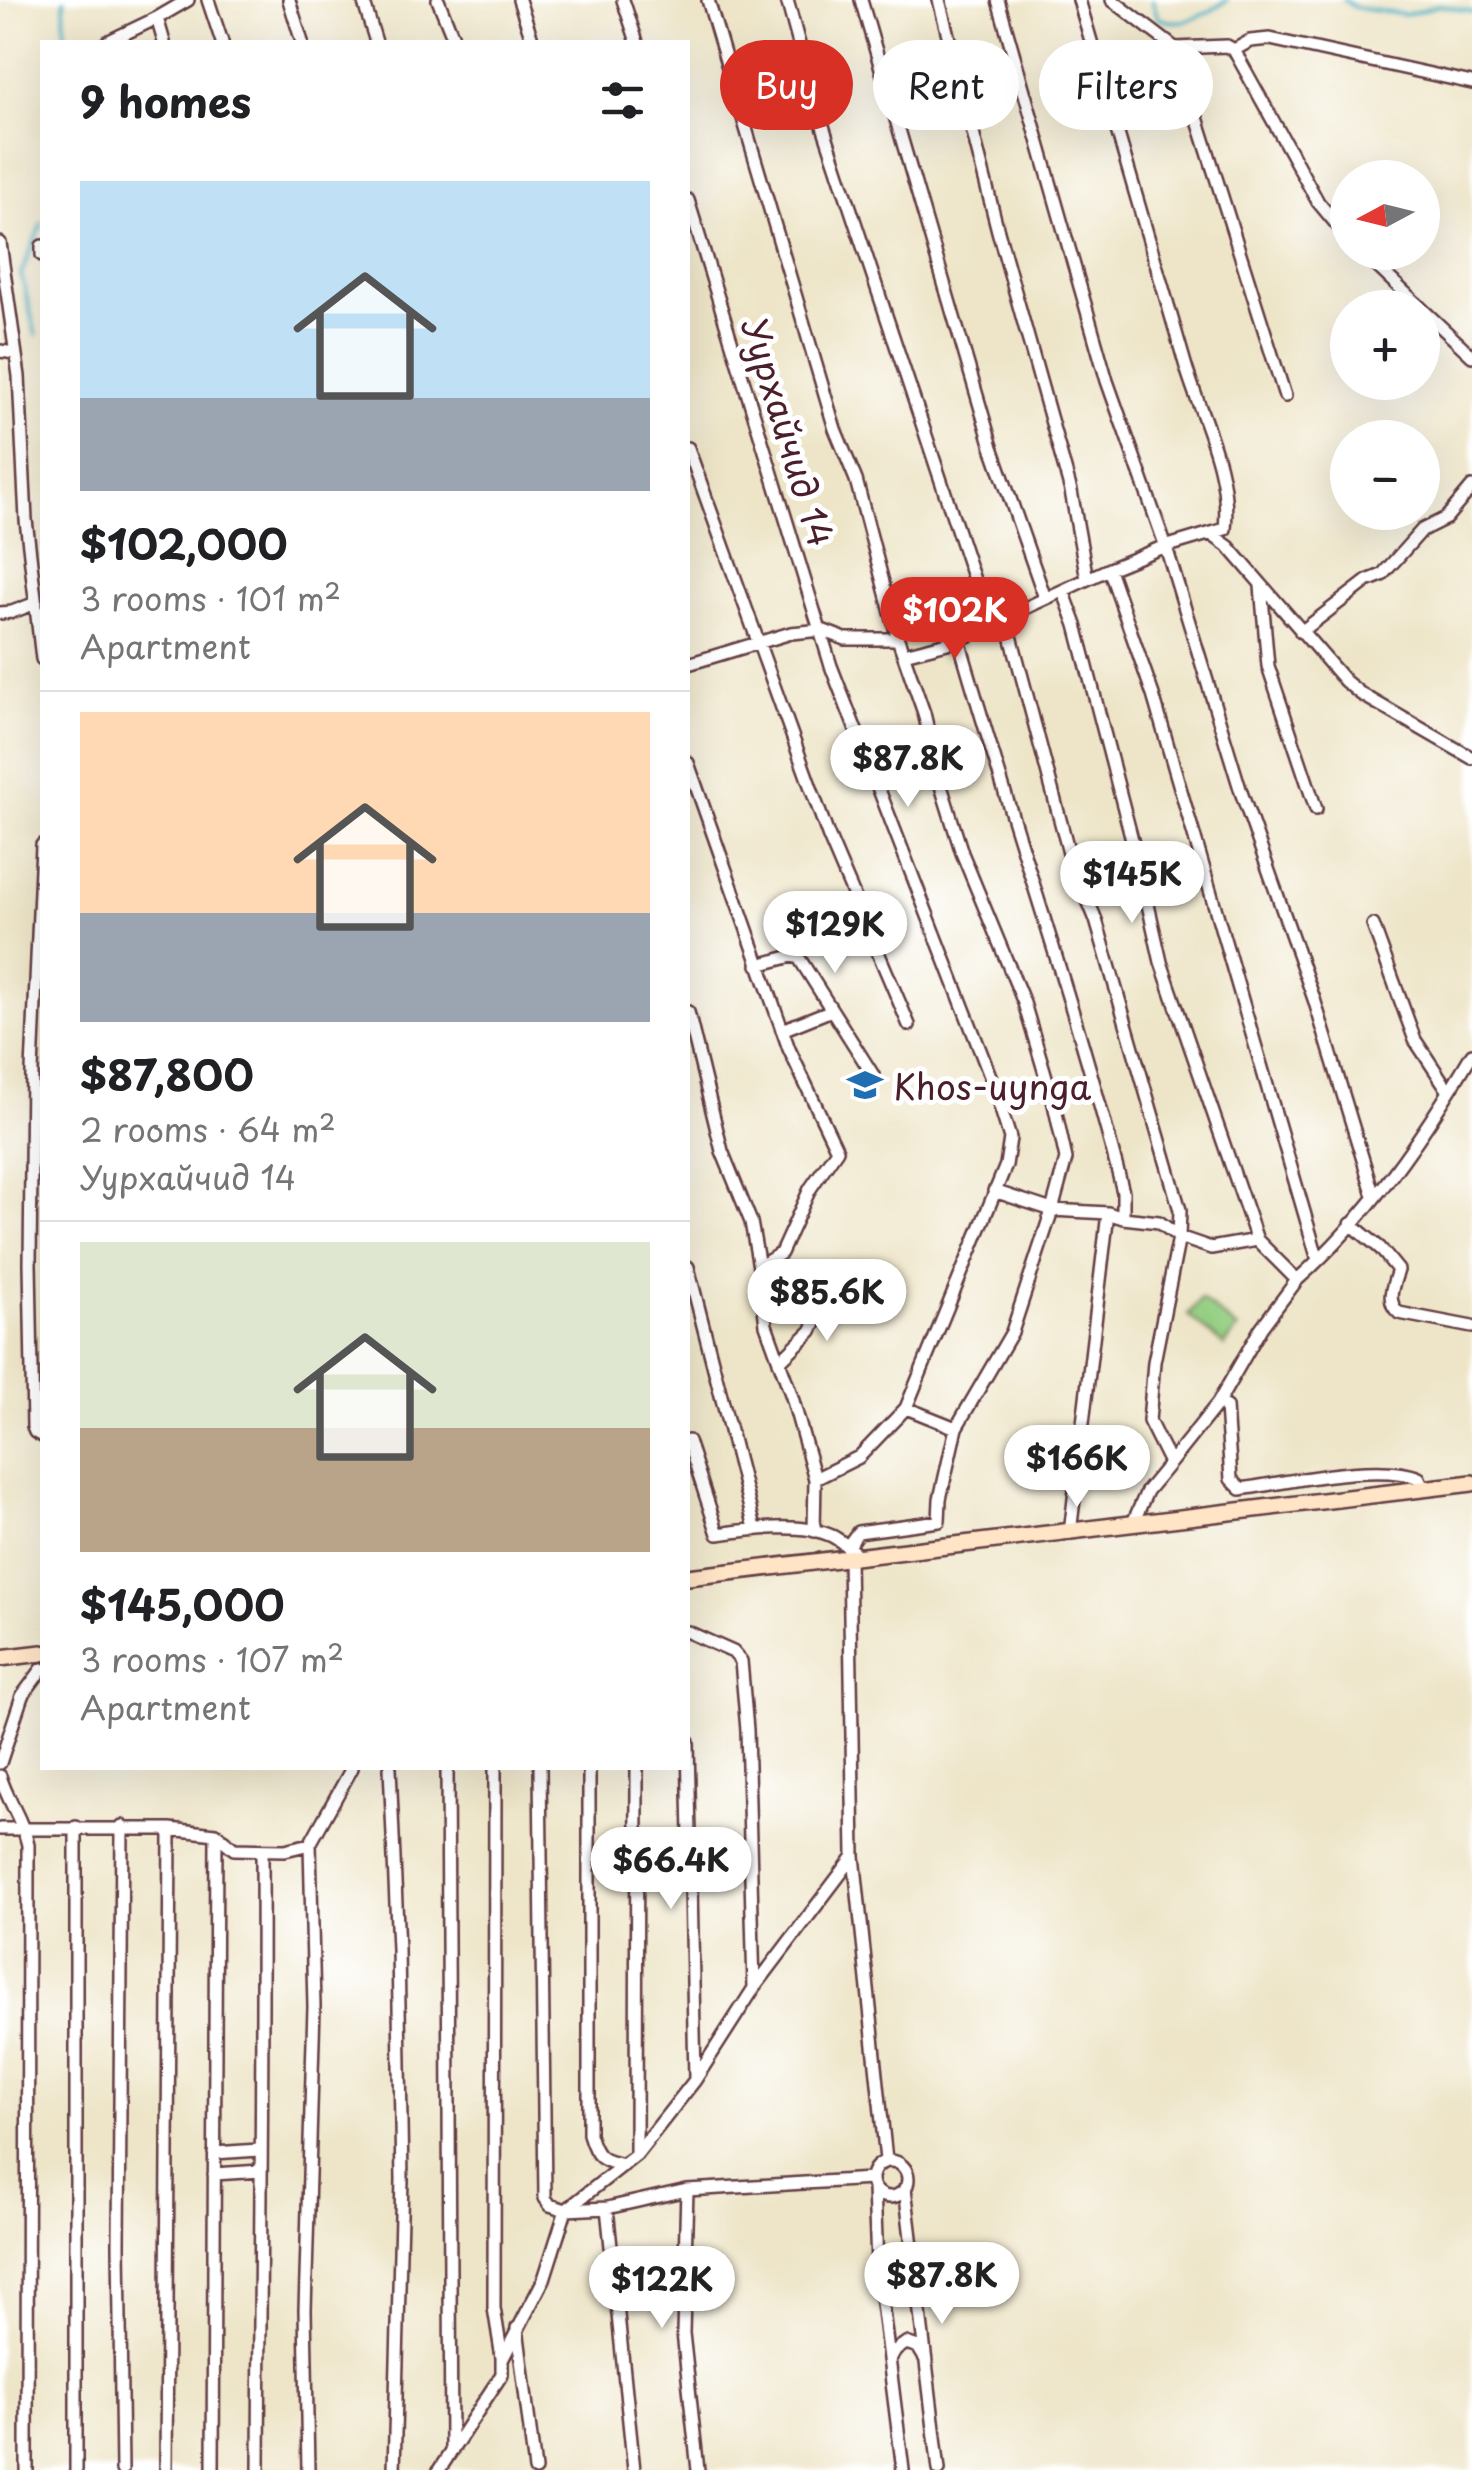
<!DOCTYPE html>
<html lang="en">
<head>
<meta charset="utf-8">
<style>
  :root { --surface:#fff; --page:#f2f2f2; --text:#202124; --muted:#757577; --line:#e0e0e0; --accent:#d93025 }
  body { margin:0; font-family:"Playpen Sans",sans-serif; background:var(--page); color:var(--text); height:100vh; display:flex; flex-direction:column; font-size:38px; white-space:nowrap }
  * { box-sizing:border-box; margin:0 }
  p { font-size:32px; color:var(--muted) }
  .icon { flex:none; width:55px; height:55px; fill:none; stroke:currentColor; stroke-width:2; stroke-linecap:round; stroke-linejoin:round }
  .map { position:relative; flex:1; overflow:hidden }
  .details { position:absolute; left:40px; top:40px; width:650px; height:1730px; display:flex; flex-direction:column; background:var(--surface); border-radius:0px; box-shadow:0 10px 40px #0002 }
  .details>* { flex:none }
  .hud { position:absolute; left:720px; top:40px; width:600px; height:90px; display:flex; gap:20px }
  .needle { width:65px; rotate:263deg }
  .tools { position:absolute; left:1330px; top:160px; display:grid; gap:20px }
  .tools a { display:grid; place-items:center; width:110px; height:110px; border-radius:50%; background:var(--surface); box-shadow:0 10px 40px #0002; font-size:50px }
  .price { position:absolute; translate:-50% -85px; padding:0 22px; border-radius:35px; background:#fff; color:#222; font-size:32px; line-height:65px; filter:drop-shadow(0 2px 5px #0008) }
  .price::after { content:''; position:absolute; left:50%; top:60px; width:30px; height:22px; margin-left:-15px; background:inherit; clip-path:polygon(0 0,100% 0,50% 100%) }
  .price.current { background:var(--accent); color:#fff }
  ul { padding:0; list-style:none }
  li { display:grid; align-content:center; gap:20px; height:530px; padding:0 40px }
  li+li { border-top:2px solid var(--line) }
  li span { display:grid; place-items:center; height:310px; border-radius:0px; color:#555 }
  li>.icon { margin-inline-start:auto }
  span .icon { width:180px; height:180px; fill:#fffc; stroke-width:1 }
  li b { font-size:42px }
  h2 { display:flex; justify-content:space-between; align-items:center; height:120px; padding:0 40px; font-size:42px }
  .tag { padding:0 35px; border-radius:45px; background:var(--surface); box-shadow:0 10px 40px #0002; font-size:35px; line-height:90px }
  .tag.current { background:var(--accent); color:#fff }
  .map>svg:first-child { display:block }
  .green { fill:#94cf83; stroke:#6f7757; stroke-width:2.5 }
  .lines { fill:none; stroke-linecap:round; stroke-linejoin:round }
  .stream { stroke:#44afc3; stroke-width:4 }
  .minor-casing { stroke:#633d43; stroke-width:16 }
  .secondary-casing { stroke:#633d43; stroke-width:20 }
  .minor { stroke:#fff; stroke-width:11 }
  .secondary { stroke:#ffe4c6; stroke-width:15 }
  .labels { text-anchor:middle; dominant-baseline:central; stroke-width:10; stroke-linejoin:round; paint-order:stroke }
  .street-label { font-size:35px; fill:#4a1f2b; stroke:#fff }
  .poi-label { font-size:35px; fill:#4a1f2b; stroke:#fff; text-anchor:start }
</style>
</head>
<body>
<div class="map">
<svg width="1472" height="2470" viewBox="0 0 1472 2470">
  <rect width="100%" height="100%" fill="#fff"/>
  <filter id="ink" filterUnits="userSpaceOnUse"><feTurbulence type="fractalNoise" baseFrequency=".01" numOctaves="2"/><feDisplacementMap in="SourceGraphic" scale="20" xChannelSelector="R" yChannelSelector="G"/><feConvolveMatrix kernelMatrix="1 2 1 2 8 2 1 2 1" color-interpolation-filters="sRGB"/></filter>
  <filter id="wash" filterUnits="userSpaceOnUse"><feTurbulence type="fractalNoise" baseFrequency=".0048" numOctaves="4" result="noise"/><feDisplacementMap in="SourceGraphic" scale="40" xChannelSelector="R" yChannelSelector="G"/><feGaussianBlur stdDeviation="2.25" result="paint"/><feColorMatrix in="noise" values="0 0 0 0 0 0 0 0 0 0 0 0 0 0 0 0 0 1.4 0 .05"/><feComposite in="paint" operator="in"/></filter>
  <g filter="url(#wash)">
    <rect width="100%" height="100%" fill="#eee5c8"/>
    <path class="green" d="M1201,1299L1238,1329L1224,1346L1188,1315Z"/>
    <g class="lines">
      <path class="stream" d="M64,0L65,42
        M1152,0L1158,18C1182,28 1207,15 1227,0
        M1344,0L1354,7L1405,15L1439,5L1472,12
        M36,335L21,274L42,223"/>
    </g>
  </g>
  <g filter="url(#ink)">
    <g class="lines">
      <defs>
        <path id="minor" d="M208,0L222,42
          M289,0L302,42
          M363,0L376,42
          M438,0L455,42
          M519,0L533,42
          M623,0L637,42
          M708,0L835,429L856,480L898,639L924,713L941,786L962,853L1024,1003L1054,1104L1066,1159L1052,1210L994,1191
          M787,0L814,99L989,625L1109,569L1158,549L1225,529C1231,471 1202,420 1186,367C1150,245 1115,122 1079,0
          M861,0L992,447L1045,598
          M939,0L998,231L1071,491L1087,579
          M998,0L1107,381L1166,547L1241,792L1314,999L1374,1196
          M1112,0L1175,48L1227,46L1234,50L1318,202L1348,238
          M107,42L157,18
          M164,42L157,18L188,0
          M1175,48L1285,396
          M1234,50L1250,41L1270,39L1472,83
          M688,200L831,666L992,1081L1010,1138L1006,1165L906,1408
          M0,243L19,376L26,520L42,659
          M42,246V255
          M1362,252L1421,308
          M1422,309L1472,356
          M0,351L15,353
          M688,448L828,835L909,1025
          M1211,534L1229,547L1345,681L1361,694L1472,758
          M1109,569L1153,695L1318,1260
          M1261,586L1268,666L1316,809
          M1064,593L1076,625L1142,878L1161,962L1257,1240
          M0,613L12,612L36,603
          M1006,617L1070,857L1096,920L1180,1210L1179,1237L1154,1362L1149,1421L1170,1463L1147,1491L1132,1525
          M1301,632L1367,581L1382,575L1422,530L1446,518L1472,487
          M959,640C1012,825 1076,1006 1123,1192V1218
          M904,654L959,640L989,625
          M688,664L791,633L822,630L845,639H898
          M688,763L789,1049L837,1150L810,1189L781,1253L759,1267L766,1325L792,1397L815,1479
          M42,845L32,1071L30,1263L33,1427L35,1432L42,1436
          M1373,925L1415,1040L1448,1090
          M758,965L792,956L799,958L873,1075
          M688,1012L722,1151L751,1222L759,1267
          M782,1030L832,1010
          M1351,1224L1380,1248L1398,1270C1393,1286 1385,1301 1399,1313L1472,1327
          M688,1267L755,1528
          M779,1362L811,1331L830,1293
          M1218,1403L1226,1407L1231,1479L1241,1489C1285,1483 1380,1461 1419,1478L1423,1489
          M688,1441L718,1534C750,1529 802,1522 832,1536C842,1541 850,1549 859,1556
          M1170,1463L1218,1403L1261,1328L1297,1280
          M814,1531L815,1479L859,1457L906,1408L956,1428L1012,1332L1052,1210L1108,1213L1123,1218L1159,1222L1179,1237L1211,1248L1257,1240L1297,1280C1368,1217 1424,1135 1472,1054
          M1070,1533L1108,1213
          M847,1547L858,1532L939,1521L940,1499L956,1428
          M688,1632L733,1652L741,1661L747,1730L754,1988
          M688,1742L695,2078
          M0,1763L22,1696L42,1669
          M390,1768L398,1949L402,2180L394,2470
          M447,1768L451,2448
          M495,1768L494,2308L502,2358
          M540,1768L545,2198L550,2205L566,2210L636,2155L695,2080L754,1988L854,1856L849,1557
          M589,1768V2134C596,2158 601,2161 624,2165
          M0,1776C7,1800 23,1820 28,1845L27,2470
          M0,1829H170L216,1834L234,1849L285,1850L310,1844L352,1768
          M854,1856L886,2160
          M214,2153L259,2150
          M636,2153L637,1768
          M872 2179a18 18 0 1 1 36 0a18 18 0 1 1-36 0Z
          M214,2174L261,2171
          M905,2188L939,2470
          M874,2189L877,2263L903,2470
          M687,2190L683,2333L698,2470
          M607,2208L634,2470
          M517,2328L535,2470
          M889,2360L896,2350L906,2343L918,2347L924,2357
          M76,2470V1827
          M122,2470L119,2245L122,1826
          M166,2470L170,1829
          M213,2470L216,1834
          M259,2470C260,2263 263,2058 262,1852
          M308,2470L305,2310L314,2007L310,1844
          M439,2470L502,2374V2360L544,2279L566,2210L607,2208L687,2190L871,2179"/>
        <path id="secondary" d="M688,1577L1472,1483
          M0,1658L42,1653"/>
      </defs>
      <use href="#minor" class="minor-casing"/>
      <use href="#secondary" class="secondary-casing"/>
      <use href="#minor" class="minor"/>
      <use href="#secondary" class="secondary"/>
    </g>
  </g>
  <defs>
    <symbol id="school-bare" viewBox="-9 -9 18 18"><path d="M0-5L7-2L0 1L-7-2ZM-4 1L0 2.5L4 1V4Q0 6-4 4Z" fill="#1f6fb2" stroke="#fff" stroke-width="2.5" paint-order="stroke"/></symbol>
  </defs>
  <g fill-rule="evenodd">
    <use href="#school-bare" x="840" y="1060" width="50" height="50"/>
  </g>
  <g class="labels">
    <g class="street-label">
      <text transform="translate(789 432) rotate(73)">Уурхайчид 14</text>
    </g>
    <g class="poi-label">
      <text x="893" y="1085">Khos-uynga</text>
    </g>
  </g>
</svg>
<div class="tools">
<a><svg class="needle" viewBox="-14 -14 28 28"><path d="M0-13l5 13h-10z" fill="#e53935"/><path d="M0 13l5-13h-10z" fill="#757577"/></svg></a>
<a>+</a>
<a>−</a>
</div>
<b class="price current" style="left:955px;top:662px">$102K</b>
<b class="price" style="left:908px;top:810px">$87.8K</b>
<b class="price" style="left:1132px;top:926px">$145K</b>
<b class="price" style="left:835px;top:976px">$129K</b>
<b class="price" style="left:827px;top:1344px">$85.6K</b>
<b class="price" style="left:1077px;top:1510px">$166K</b>
<b class="price" style="left:671px;top:1912px">$66.4K</b>
<b class="price" style="left:942px;top:2327px">$87.8K</b>
<b class="price" style="left:662px;top:2331px">$122K</b>
<div class="hud">
<a class="tag current">Buy</a>
<a class="tag">Rent</a>
<a class="tag">Filters</a>
</div>
<section class="details">
<h2>9 homes<svg class="icon" aria-label="filters" viewBox="0 0 24 24"><path d="M4 7h16M4 17h16"/><circle cx="9" cy="7" r="2"/><circle cx="15" cy="17" r="2"/></svg></h2>
<ul>
<li><span style="background:linear-gradient(#bfe0f5 70%,#9aa5b1 0)"><svg class="icon" aria-label="home" viewBox="0 0 24 24"><path d="M3 11l9-7 9 7M6 9v11h12V9"/></svg></span><div><b>$102,000</b><p>3 rooms · 101 m²</p><p>Apartment</p></div></li>
<li><span style="background:linear-gradient(#ffd9b3 65%,#9aa5b1 0)"><svg class="icon" aria-label="home" viewBox="0 0 24 24"><path d="M3 11l9-7 9 7M6 9v11h12V9"/></svg></span><div><b>$87,800</b><p>2 rooms · 64 m²</p><p>Уурхайчид 14</p></div></li>
<li><span style="background:linear-gradient(#dfe7d0 60%,#b9a48a 0)"><svg class="icon" aria-label="home" viewBox="0 0 24 24"><path d="M3 11l9-7 9 7M6 9v11h12V9"/></svg></span><div><b>$145,000</b><p>3 rooms · 107 m²</p><p>Apartment</p></div></li>
</ul>
</section>
</div>
</body>
</html>
